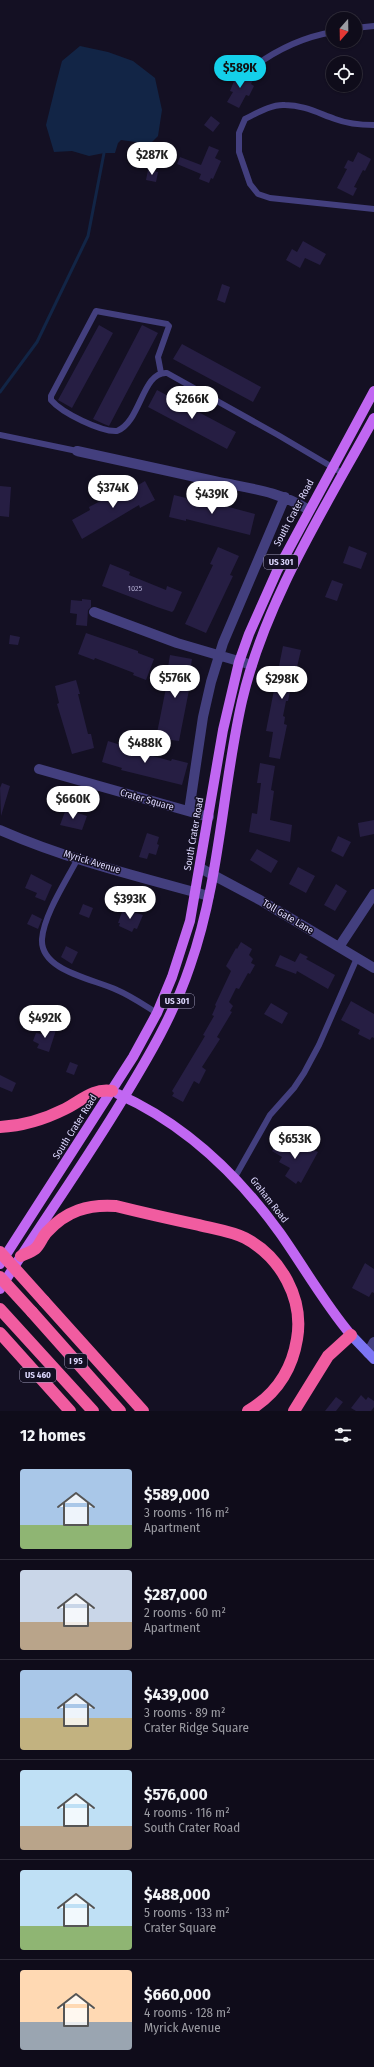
<!DOCTYPE html>
<html lang="en">
<head>
<meta charset="utf-8">
<style>
  :root { --surface:#0f0c1a; --page:#1d1a27; --text:#f1f3f6; --muted:#9b9ba2; --line:#2f2c39; --accent:#14d0ea }
  body { margin:0; font-family:"Fira Sans Condensed",sans-serif; background:var(--page); color:var(--text); height:100vh; display:flex; flex-direction:column; font-size:15px; white-space:nowrap }
  * { box-sizing:border-box; margin:0 }
  p { font-size:13px; color:var(--muted) }
  .icon { flex:none; width:22px; height:22px; fill:none; stroke:currentColor; stroke-width:2; stroke-linecap:round; stroke-linejoin:round }
  .map { position:relative; height:1411px; overflow:hidden }
  .drawer { display:flex; flex-direction:column; background:var(--surface); flex:1 }
  .drawer>* { flex:none }
  .needle { width:26px; rotate:200deg }
  .controls { position:absolute; left:326px; top:12px; display:grid; gap:8px }
  .controls a { display:grid; place-items:center; width:36px; height:36px; border-radius:50%; background:var(--surface); box-shadow:0 1px 3px #0004,0 0 0 1px var(--line); font-size:20px }
  .price { position:absolute; translate:-50% -34px; padding:0 9px; border-radius:14px; background:#fff; color:#222; font-size:13px; line-height:26px; filter:drop-shadow(0 1px 2px #0008) }
  .price::after { content:''; position:absolute; left:50%; top:24px; width:12px; height:9px; margin-left:-6px; background:inherit; clip-path:polygon(0 0,100% 0,50% 100%) }
  .price.on { background:var(--accent); color:#111 }
  ul { padding:0; list-style:none }
  li { display:flex; align-items:center; gap:12px; height:100px; padding:0 20px }
  li+li { border-top:1px solid var(--line) }
  li span { display:grid; place-items:center; flex:none; width:112px; height:80px; border-radius:4px; color:#555 }
  li>.icon { margin-inline-start:auto }
  span .icon { width:48px; height:48px; fill:#fffc; stroke-width:1 }
  li b { font-size:17px }
  h2 { display:flex; justify-content:space-between; align-items:center; height:48px; padding:0 20px; font-size:17px }
  .map>svg:first-child { display:block }
  .water { fill:#122546 }
  .lines { fill:none; stroke-linecap:round; stroke-linejoin:round }
  .stream { stroke:#122546; stroke-width:3 }
  .building { fill:#261e43 }
  .service { stroke:#433f7e; stroke-width:6 }
  .minor { stroke:#433f7e; stroke-width:10 }
  .secondary { stroke:#7c75f3; stroke-width:10 }
  .primary { stroke:#c167f2; stroke-width:10 }
  .motorway { stroke:#f15ca0; stroke-width:12 }
  .motorway-bridge { stroke:#f15ca0; stroke-width:12 }
  .labels { text-anchor:middle; dominant-baseline:central; stroke-width:3; stroke-linejoin:round; paint-order:stroke }
  .number-label { font-size:8px; fill:#aea8ce }
  .shield { fill:#141023; stroke:#9f9bbb; stroke-width:1 }
  .shield-label { font-size:9px; font-weight:bold; fill:#dbd6fc }
  .street-label { font-size:10px; fill:#dbd6fc; stroke:#141023 }
</style>
</head>
<body>
<div class="map">
<svg width="374" height="1411" viewBox="0 0 374 1411">
  <rect width="100%" height="100%" fill="#141023"/>
  <path class="water" d="M80,46L108,52L133,61L155,78L162,110L158,136L150,144L121,140L118,143L115,153H104L89,156L72,151L54,152L46,125L56,84L62,61Z"/>
  <g class="lines">
    <path class="stream" d="M0,392L37,342L88,236L104,153"/>
  </g>
  <path class="building" d="M237,71L253,80L251,84L254,86L249,96L246,95L239,108L227,102L233,92L230,91L234,81L232,80Z
    M211,116L220,123L213,132L204,125Z
    M209,146L219,150L215,158L221,161L213,179L211,178L209,183L199,179L201,174L177,164L180,157L201,165Z
    M358,152L371,159L365,171L363,170L354,187L357,188L353,196L337,188L347,169L344,168L348,160L353,162Z
    M148,170L158,172L156,182L146,180Z
    M303,241L326,254L320,265L305,258L300,268L286,260L292,249L297,252Z
    M222,284L230,287L225,303L217,300Z
    M99,325L113,333L72,408L58,400Z
    M142,325L158,333L109,426L104,424L93,419Z
    M182,344L261,387L253,402L173,359Z
    M157,390L236,432L227,449L148,407Z
    M145,481L155,500L140,508L139,505L82,539L72,520L90,510L89,507L126,488L128,491Z
    M0,486L11,487L9,517L0,516Z
    M174,495L194,500L195,498L255,514L250,535L186,519V521L169,517Z
    M349,546L367,553L361,569L343,563Z
    M218,547L239,556L230,575L233,576L206,633L185,624L213,565L210,564Z
    M110,564L130,572L129,575L166,590L167,586L182,592L174,610L172,612L157,607L102,586Z
    M332,580L343,584L337,601L325,597Z
    M82,599L91,600V607L88,610L87,626L76,625L77,614L70,613L71,600L82,601Z
    M86,633L138,651V653L154,659L146,680L133,675L134,673L95,658L94,660L78,654Z
    M10,635L20,637L18,645L9,644Z
    M283,646L301,650L297,667L302,668L300,677H293L288,701H286L283,716L285,717L284,724L287,725L280,759L269,757L273,732L266,731L274,690L279,691L283,675L284,667L279,666Z
    M170,655L192,659L189,679L191,680L179,741L156,738L169,673H167Z
    M76,680L80,694H78L88,734H91L94,748L72,754L57,704L59,703L55,686Z
    M108,741L124,746V748L171,761L172,759L188,763L182,785L121,770L122,768L102,762Z
    M260,763L275,766L271,790L274,791L270,820L292,825L290,842L249,832L252,813L257,814L261,783H257Z
    M2,783L10,786L1,816L0,788Z
    M66,809L87,816L82,830L60,825Z
    M374,820V834L360,837L358,823Z
    M147,833L159,837L157,844L159,845L156,855L149,853L147,859L139,857Z
    M338,836L351,842L343,857L331,851Z
    M257,849L278,861L271,873L250,860Z
    M298,867L315,876L306,893L289,884Z
    M31,874L52,885L45,901L35,897L37,893L25,888Z
    M336,884L347,891L335,911L324,905Z
    M83,904L93,908L89,918L79,914Z
    M123,909L143,915L137,929L134,928L132,932L119,926L120,923H118Z
    M32,914L42,919L38,929L27,924Z
    M241,942L252,949L249,955L253,959L251,963L255,965L250,974L248,973L239,989L236,988L229,1002L233,1006L230,1011L232,1012L217,1037L220,1039L202,1067L206,1070L199,1084L194,1081L183,1102L172,1096L174,1093L172,1091L205,1036L203,1035L214,1016L212,1015L216,1006L215,1005L231,971L226,966L236,948L237,949Z
    M66,946L78,952L72,964L61,957Z
    M300,953L308,957L306,959L335,975L328,989L297,971L296,974L275,966L280,955L295,962Z
    M351,1001L374,1014V1038L372,1037L370,1040L358,1034L360,1030L341,1020Z
    M271,1003L288,1013L282,1024L264,1014Z
    M47,1027L56,1030L49,1052L37,1048L39,1044L33,1041L36,1033L42,1034Z
    M70,1062L78,1065L74,1075L66,1072Z
    M0,1075L16,1083L12,1092L0,1087Z
    M280,1138L289,1144L290,1142L307,1152L309,1148L318,1152L301,1183L298,1181L296,1184L285,1176L290,1168L279,1162L282,1157L272,1151Z
    M365,1263L374,1269V1293L372,1292L369,1297L352,1288Z
    M361,1395L366,1400L368,1397L374,1401V1407L371,1411H356L351,1408Z
    M336,1397L343,1402L336,1411H325Z"/>
  <g class="lines">
    <path class="service" d="M355,28L374,26
      M252,68C276,50 303,37 333,32
      M374,125C360,125 348,124 335,119C318,113 303,105 285,105C272,104 257,113 245,119L239,133V152L250,184L258,194L270,198L374,209
      M161,373L158,357L169,326L167,324L96,311L51,396V400C62,413 101,432 117,431C141,422 142,371 167,373L278,435L344,474
      M0,435L77,451
      M78,858C67,880 44,914 42,939C40,971 94,979 117,990C131,996 144,1005 157,1013
      M235,1177L270,1115L294,1088L304,1073L319,1045L357,958"/>
    <path class="minor" d="M77,451C123,461 169,471 214,481C251,489 276,490 309,510
      M94,612L177,643L252,665
      M39,769L209,817
      M189,811L203,717L211,682L223,643L285,497
      M0,830C66,859 139,877 209,896
      M200,868L260,900L374,968
      M339,947L374,894
      M368,1353L374,1342"/>
    <path class="secondary" d="M351,1335L374,1359"/>
    <path class="primary" d="M118,1094C185,1124 238,1175 280,1233C304,1267 324,1303 351,1335
      M0,1264L133,1057L157,1013L172,977L190,921L223,730L239,662L249,634L277,571L374,391
      M0,1289C40,1225 84,1164 123,1099C149,1056 174,1014 190,966C220,881 222,789 242,701C265,601 325,508 374,418"/>
    <path class="motorway" d="M0,1127C22,1126 45,1119 65,1109C81,1101 93,1088 112,1091
      M21,1256C25,1254 31,1252 35,1249C40,1245 42,1237 47,1232C66,1211 88,1204 116,1206C144,1213 171,1219 199,1225C214,1229 231,1231 245,1238C281,1257 304,1299 297,1339C292,1370 275,1395 248,1411
      M44,1301L143,1411
      M0,1309L93,1411
      M32,1312L120,1411
      M0,1333L70,1411
      M294,1411L328,1356L351,1335"/>
    <path class="motorway-bridge" d="M0,1252L44,1301
      M0,1277L32,1312"/>
  </g>
  <g class="labels">
    <g class="number-label">
      <text x="135" y="588">1025</text>
    </g>
    <g class="shield">
      <rect x="264" y="555" width="34" height="14" rx="3"/>
      <rect x="160" y="994" width="34" height="14" rx="3"/>
      <rect x="65" y="1354" width="22" height="14" rx="3"/>
      <rect x="20" y="1368" width="36" height="14" rx="3"/>
    </g>
    <g class="shield-label">
      <text x="281" y="562">US 301</text>
      <text x="177" y="1001">US 301</text>
      <text x="76" y="1361">I 95</text>
      <text x="38" y="1375">US 460</text>
    </g>
    <g class="street-label">
      <text transform="translate(294 513) rotate(-62)">South Crater Road</text>
      <text transform="translate(147 800) rotate(16)">Crater Square</text>
      <text transform="translate(194 834) rotate(-80)">South Crater Road</text>
      <text transform="translate(92 862) rotate(17)">Myrick Avenue</text>
      <text transform="translate(288 917) rotate(31)">Toll Gate Lane</text>
      <text transform="translate(75 1127) rotate(-58)">South Crater Road</text>
      <text transform="translate(269 1200) rotate(52)">Graham Road</text>
    </g>
  </g>
</svg>
<div class="controls">
<a><svg class="needle" viewBox="-14 -14 28 28"><path d="M0-13l5 13h-10z" fill="#e53935"/><path d="M0 13l5-13h-10z" fill="#9b9ba2"/></svg></a>
<a><svg class="icon" aria-label="locate" viewBox="0 0 24 24"><circle cx="12" cy="12" r="6"/><path d="M12 2v4M12 18v4M2 12h4M18 12h4"/></svg></a>
</div>
<b class="price on" style="left:240px;top:89px">$589K</b>
<b class="price" style="left:152px;top:176px">$287K</b>
<b class="price" style="left:192px;top:420px">$266K</b>
<b class="price" style="left:113px;top:509px">$374K</b>
<b class="price" style="left:212px;top:515px">$439K</b>
<b class="price" style="left:175px;top:699px">$576K</b>
<b class="price" style="left:282px;top:700px">$298K</b>
<b class="price" style="left:145px;top:764px">$488K</b>
<b class="price" style="left:73px;top:820px">$660K</b>
<b class="price" style="left:130px;top:920px">$393K</b>
<b class="price" style="left:45px;top:1039px">$492K</b>
<b class="price" style="left:295px;top:1160px">$653K</b>
</div>
<section class="drawer">
<h2>12 homes<svg class="icon" aria-label="filters" viewBox="0 0 24 24"><path d="M4 7h16M4 17h16"/><circle cx="9" cy="7" r="2"/><circle cx="15" cy="17" r="2"/></svg></h2>
<ul>
<li><span style="background:linear-gradient(#a9c7e8 70%,#8fb573 0)"><svg class="icon" aria-label="home" viewBox="0 0 24 24"><path d="M3 11l9-7 9 7M6 9v11h12V9"/></svg></span><div><b>$589,000</b><p>3 rooms · 116 m²</p><p>Apartment</p></div></li>
<li><span style="background:linear-gradient(#c9d6e8 65%,#b9a48a 0)"><svg class="icon" aria-label="home" viewBox="0 0 24 24"><path d="M3 11l9-7 9 7M6 9v11h12V9"/></svg></span><div><b>$287,000</b><p>2 rooms · 60 m²</p><p>Apartment</p></div></li>
<li><span style="background:linear-gradient(#a9c7e8 60%,#c2b280 0)"><svg class="icon" aria-label="home" viewBox="0 0 24 24"><path d="M3 11l9-7 9 7M6 9v11h12V9"/></svg></span><div><b>$439,000</b><p>3 rooms · 89 m²</p><p>Crater Ridge Square</p></div></li>
<li><span style="background:linear-gradient(#bfe0f5 70%,#b9a48a 0)"><svg class="icon" aria-label="home" viewBox="0 0 24 24"><path d="M3 11l9-7 9 7M6 9v11h12V9"/></svg></span><div><b>$576,000</b><p>4 rooms · 116 m²</p><p>South Crater Road</p></div></li>
<li><span style="background:linear-gradient(#bfe0f5 70%,#8fb573 0)"><svg class="icon" aria-label="home" viewBox="0 0 24 24"><path d="M3 11l9-7 9 7M6 9v11h12V9"/></svg></span><div><b>$488,000</b><p>5 rooms · 133 m²</p><p>Crater Square</p></div></li>
<li><span style="background:linear-gradient(#ffd9b3 65%,#9aa5b1 0)"><svg class="icon" aria-label="home" viewBox="0 0 24 24"><path d="M3 11l9-7 9 7M6 9v11h12V9"/></svg></span><div><b>$660,000</b><p>4 rooms · 128 m²</p><p>Myrick Avenue</p></div></li>
</ul>
</section>
</body>
</html>
